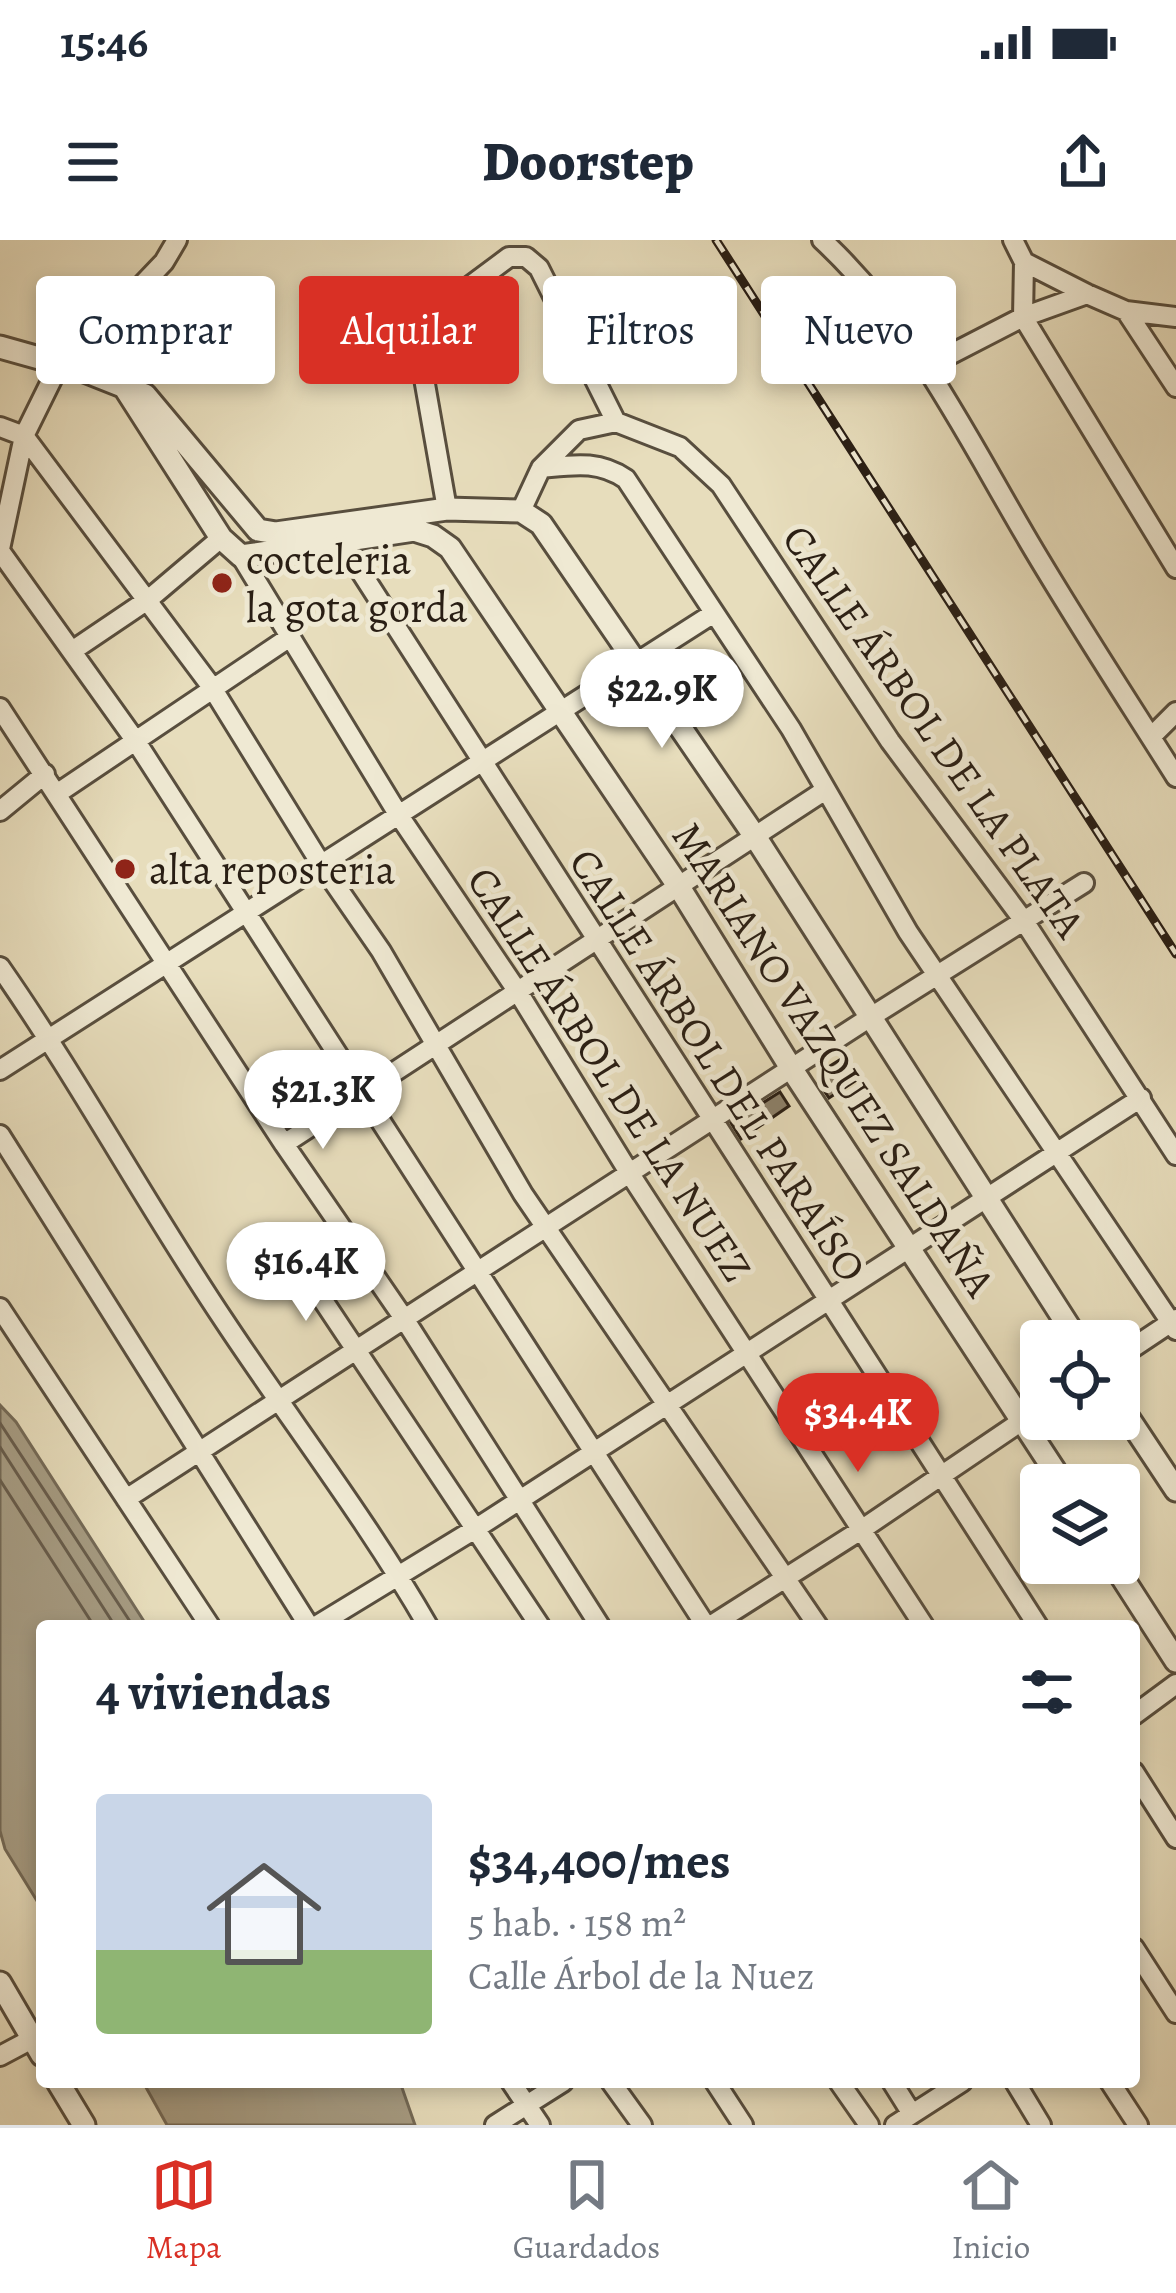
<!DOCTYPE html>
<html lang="es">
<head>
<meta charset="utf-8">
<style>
  :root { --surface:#fff; --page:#f2f2f3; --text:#1f2937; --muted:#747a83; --line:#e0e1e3; --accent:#d93025 }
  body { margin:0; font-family:Alegreya,serif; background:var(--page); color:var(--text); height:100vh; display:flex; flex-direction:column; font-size:45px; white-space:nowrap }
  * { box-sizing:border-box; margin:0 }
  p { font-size:39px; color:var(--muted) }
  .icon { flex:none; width:66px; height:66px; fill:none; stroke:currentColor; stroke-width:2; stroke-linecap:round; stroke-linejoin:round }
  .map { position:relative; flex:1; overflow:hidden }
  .side { position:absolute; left:36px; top:1380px; width:1104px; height:468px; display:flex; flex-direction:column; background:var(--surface); border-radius:12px; box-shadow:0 6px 18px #0003 }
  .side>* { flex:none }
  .hud { position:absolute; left:36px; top:36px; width:1104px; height:108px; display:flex; gap:24px }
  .tools { position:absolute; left:1020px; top:1080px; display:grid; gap:24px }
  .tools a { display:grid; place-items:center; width:120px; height:120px; border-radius:12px; background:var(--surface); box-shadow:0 6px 18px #0003; font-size:60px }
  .price { position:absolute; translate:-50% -102px; padding:0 27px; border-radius:42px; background:#fff; color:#222; font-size:39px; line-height:78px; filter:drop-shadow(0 3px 6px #0008) }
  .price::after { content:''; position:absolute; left:50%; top:72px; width:36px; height:27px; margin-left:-18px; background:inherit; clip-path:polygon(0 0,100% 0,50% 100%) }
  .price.active { background:var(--accent); color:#fff }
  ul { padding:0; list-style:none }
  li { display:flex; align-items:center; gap:36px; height:300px; padding:0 60px }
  li span { display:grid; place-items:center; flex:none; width:336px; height:240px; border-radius:12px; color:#555 }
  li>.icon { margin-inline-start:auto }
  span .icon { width:144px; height:144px; fill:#fffc; stroke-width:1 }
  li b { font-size:51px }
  h2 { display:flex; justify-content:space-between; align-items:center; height:144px; padding:0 60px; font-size:51px }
  .pill { padding:0 42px; border-radius:12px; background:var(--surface); box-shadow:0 6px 18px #0003; font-size:42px; line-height:108px }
  .pill.active { background:var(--accent); color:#fff }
  .status { display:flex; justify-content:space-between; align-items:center; height:84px; padding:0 60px; background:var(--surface); direction:ltr }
  .status svg { height:33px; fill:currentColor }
  header { display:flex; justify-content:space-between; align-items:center; height:156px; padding:0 60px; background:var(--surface); font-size:54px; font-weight:800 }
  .tabs { display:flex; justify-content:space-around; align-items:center; height:168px; border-top:3px solid var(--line); background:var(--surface); font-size:33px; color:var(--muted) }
  .tabs a { display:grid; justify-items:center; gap:6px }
  .tabs .active { color:var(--accent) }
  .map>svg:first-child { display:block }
  .water { fill:#a69c83; stroke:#746a57; stroke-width:3 }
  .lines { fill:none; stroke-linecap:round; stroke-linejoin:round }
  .shore { stroke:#685d4c; stroke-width:3 }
  .building { fill:#8c816b; stroke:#291e14; stroke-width:3 }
  .minor-casing { stroke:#584e3e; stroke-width:24 }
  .tertiary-casing { stroke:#584e3e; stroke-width:27 }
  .minor { stroke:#efe9d3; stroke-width:18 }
  .tertiary { stroke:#efe9d3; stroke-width:21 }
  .rail-casing { stroke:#291e14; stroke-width:9 }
  .rail { stroke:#efe9d3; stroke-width:4.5; stroke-dasharray:14; stroke-linecap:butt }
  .poi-dot { fill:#8f2418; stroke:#efe9d3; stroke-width:4.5 }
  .labels { text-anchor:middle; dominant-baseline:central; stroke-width:10; stroke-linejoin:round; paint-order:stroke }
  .poi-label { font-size:42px; fill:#291e14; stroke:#efe9d3; text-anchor:start }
  .street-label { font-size:42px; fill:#291e14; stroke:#efe9d3 }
</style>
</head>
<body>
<div class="status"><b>15:46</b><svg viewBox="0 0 49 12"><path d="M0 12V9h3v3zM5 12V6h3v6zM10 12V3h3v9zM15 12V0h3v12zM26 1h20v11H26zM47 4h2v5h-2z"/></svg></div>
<header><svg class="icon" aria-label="menu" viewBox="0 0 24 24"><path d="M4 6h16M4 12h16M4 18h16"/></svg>Doorstep<svg class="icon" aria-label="share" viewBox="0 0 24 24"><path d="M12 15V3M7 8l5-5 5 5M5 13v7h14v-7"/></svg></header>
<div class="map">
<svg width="1176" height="1885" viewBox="0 0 1176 1885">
  <rect width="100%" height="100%" fill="#e7ddbc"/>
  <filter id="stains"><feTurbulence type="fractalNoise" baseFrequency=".00167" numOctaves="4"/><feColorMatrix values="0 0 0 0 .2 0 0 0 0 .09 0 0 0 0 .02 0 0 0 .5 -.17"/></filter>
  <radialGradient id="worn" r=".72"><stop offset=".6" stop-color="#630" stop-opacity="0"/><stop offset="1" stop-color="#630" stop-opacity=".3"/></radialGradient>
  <path class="water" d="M0,1165L16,1182L147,1386H42V1669L5,1609L0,1591Z
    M143,1842H400L415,1885H167Z"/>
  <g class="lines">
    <path class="shore" d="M0,1183L133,1386
      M0,1207L115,1386
      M0,1240L94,1386"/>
  </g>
  <path class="building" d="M841,819L855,841L829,858L821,846L825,842L819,833Z
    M780,852L789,866L741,899L731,883Z"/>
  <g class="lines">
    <defs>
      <path id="minor" d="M822,0C910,81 965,193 1025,295C1073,377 1125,456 1176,537
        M1013,0L1024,22L1087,54L1126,71L1176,77
        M1024,22L1023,77L1176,328
        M1126,71L1176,147
        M926,127L1023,77L1087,54
        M82,130L122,66L164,22L177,0
        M0,187L24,196L211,446L321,624L381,711L523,954L818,1386
        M541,228C573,225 598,220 626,239L791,489L908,692L1176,1090
        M447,269L416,93L427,78L509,17H526L539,28L616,182
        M521,271L541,228L579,190L616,182L680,207L721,245L890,501L1024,681L1176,915
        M341,301L1038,1386
        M0,309L24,196L60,123
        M0,311L135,500L706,1386
        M241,316L398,574L518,752L630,934L924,1386
        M72,411L149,359L221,298
        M0,468L284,904L405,1080L600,1386
        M1151,497L1176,472
        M58,553L290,397
        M0,571L45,534
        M0,727C80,842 147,966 225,1082C292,1183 367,1280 428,1386
        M0,830L714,373
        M0,895L309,1386
        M284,904L824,551
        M300,1026L540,1386
        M0,1068L210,1386
        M1119,1117L1176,1079
        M126,1259L869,778L1084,643
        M316,1386L475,1289L1141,858
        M710,1386L861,1290L1041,1168
        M1134,1475L1176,1444
        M1134,1532L1176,1598
        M1134,1708L1176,1773
        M0,1816L32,1799
        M511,1842L540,1885
        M611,1842L642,1885
        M715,1842L743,1885
        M839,1842L869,1885
        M892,1842L912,1874
        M1015,1842L1041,1885
        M1110,1842L1138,1885
        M495,1885L563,1842
        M895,1885L962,1842"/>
      <path id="tertiary" d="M0,107L82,130L145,155L258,290L276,293L447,269L521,271L541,284L756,598L1078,1101
        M125,148L221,298L241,316L414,290L433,296L450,308L679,647L791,828L1064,1245
        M1119,1164L1176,1250
        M1113,1323L1176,1421
        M0,1743L42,1815
        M58,1842L84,1885"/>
    </defs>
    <use href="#minor" class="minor-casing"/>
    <use href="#tertiary" class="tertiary-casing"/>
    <use href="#minor" class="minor"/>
    <use href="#tertiary" class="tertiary"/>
    <defs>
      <path id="rail" d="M716,0L1176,714"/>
    </defs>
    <use href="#rail" class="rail-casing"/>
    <use href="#rail" class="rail"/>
  </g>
  <g class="poi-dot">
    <circle cx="222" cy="343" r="12"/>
    <circle cx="125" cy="629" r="12"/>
  </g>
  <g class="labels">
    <g class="poi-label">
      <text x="246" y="319">cocteleria<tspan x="246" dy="48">la gota gorda</tspan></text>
      <text x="149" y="629">alta reposteria</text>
    </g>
    <g class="street-label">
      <text transform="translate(934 491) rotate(55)">CALLE ÁRBOL DE LA PLATA</text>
      <text transform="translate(834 819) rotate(57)">MARIANO VAZQUEZ SALDAÑA</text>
      <text transform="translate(718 825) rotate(57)">CALLE ÁRBOL DEL PARAÍSO</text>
      <text transform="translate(610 834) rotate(57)">CALLE ÁRBOL DE LA NUEZ</text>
    </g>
  </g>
  <rect width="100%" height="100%" filter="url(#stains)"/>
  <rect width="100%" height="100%" fill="url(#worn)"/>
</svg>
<div class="tools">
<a><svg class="icon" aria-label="locate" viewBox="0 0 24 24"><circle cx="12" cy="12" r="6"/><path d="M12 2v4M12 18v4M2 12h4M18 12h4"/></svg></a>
<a><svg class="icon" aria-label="layers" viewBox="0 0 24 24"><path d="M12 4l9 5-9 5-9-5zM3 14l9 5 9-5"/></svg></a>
</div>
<b class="price" style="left:662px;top:511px">$22.9K</b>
<b class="price" style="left:323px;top:912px">$21.3K</b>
<b class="price" style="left:306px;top:1084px">$16.4K</b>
<b class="price active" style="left:858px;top:1235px">$34.4K</b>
<div class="hud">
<a class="pill">Comprar</a>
<a class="pill active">Alquilar</a>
<a class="pill">Filtros</a>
<a class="pill">Nuevo</a>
</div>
<section class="side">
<h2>4 viviendas<svg class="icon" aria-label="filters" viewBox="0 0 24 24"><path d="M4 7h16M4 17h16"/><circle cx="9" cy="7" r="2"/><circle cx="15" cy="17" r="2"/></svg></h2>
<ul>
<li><span style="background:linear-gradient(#c9d6e8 65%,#8fb573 0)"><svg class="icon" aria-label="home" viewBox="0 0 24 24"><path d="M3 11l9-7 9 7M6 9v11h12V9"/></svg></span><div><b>$34,400/mes</b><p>5 hab. · 158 m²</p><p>Calle Árbol de la Nuez</p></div></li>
</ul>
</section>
</div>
<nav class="tabs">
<a class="active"><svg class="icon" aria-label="map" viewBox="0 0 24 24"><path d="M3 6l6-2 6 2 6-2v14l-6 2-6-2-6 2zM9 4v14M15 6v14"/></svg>Mapa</a>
<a><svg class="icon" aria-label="saved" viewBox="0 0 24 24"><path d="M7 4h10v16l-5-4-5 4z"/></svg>Guardados</a>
<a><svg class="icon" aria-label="home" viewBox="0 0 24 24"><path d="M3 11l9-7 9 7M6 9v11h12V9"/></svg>Inicio</a>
</nav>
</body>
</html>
